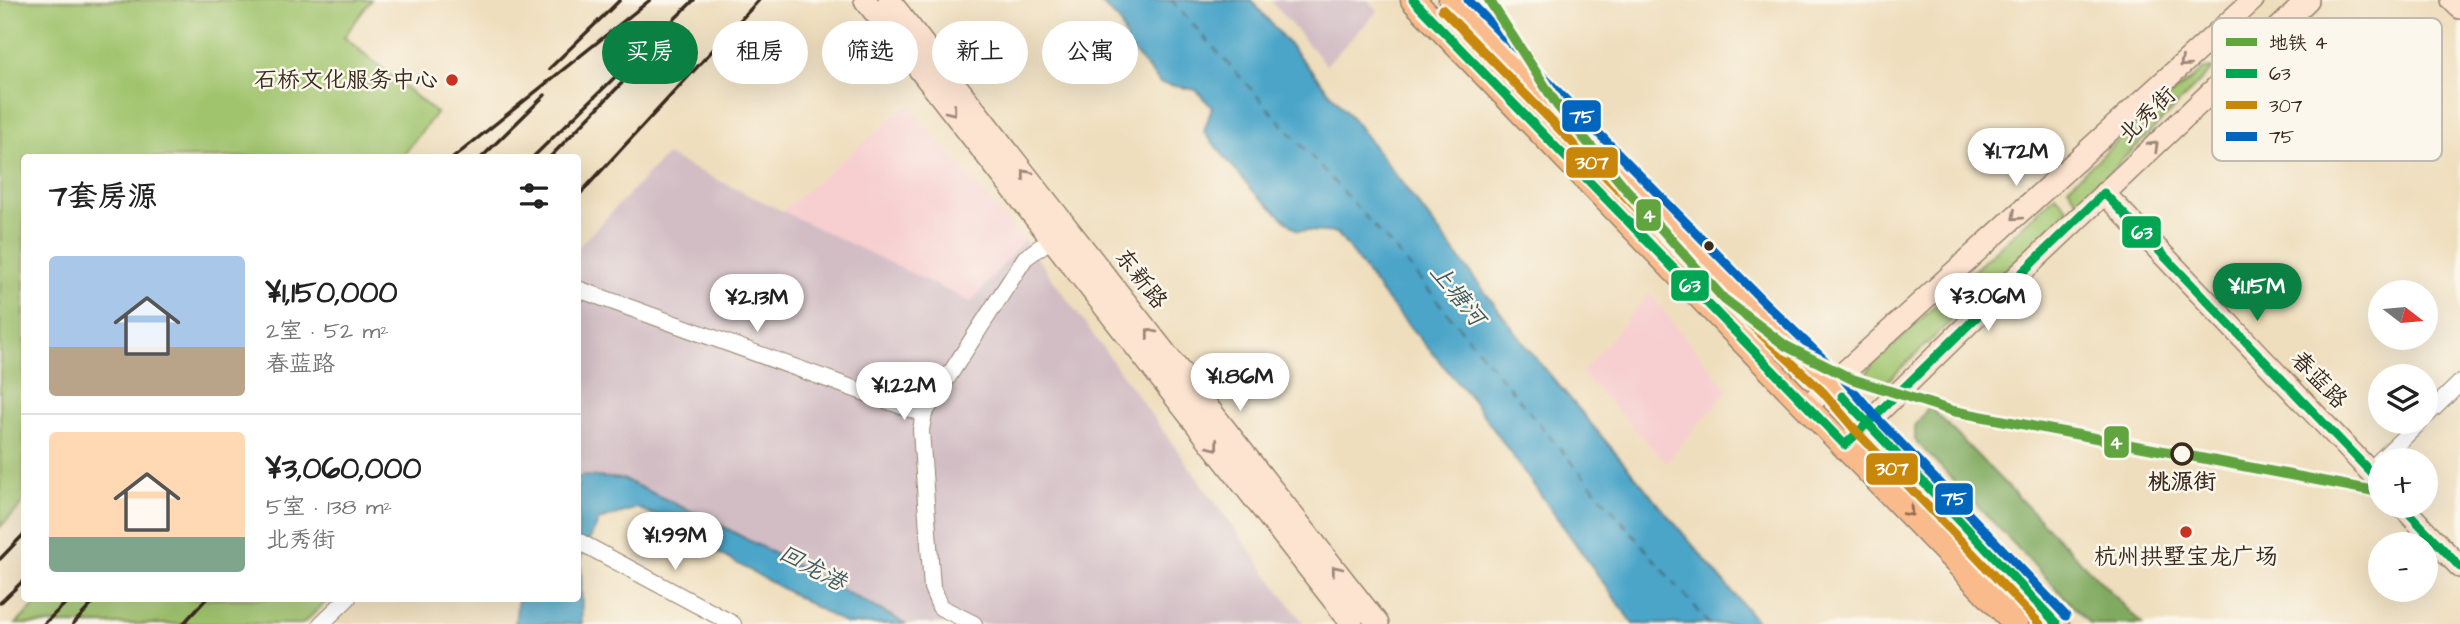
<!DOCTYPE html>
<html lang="zh">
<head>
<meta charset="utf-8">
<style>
  :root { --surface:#fff; --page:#f2f2f2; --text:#222; --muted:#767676; --line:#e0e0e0; --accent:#0b8043 }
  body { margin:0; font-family:"Architects Daughter","LXGW WenKai TC",sans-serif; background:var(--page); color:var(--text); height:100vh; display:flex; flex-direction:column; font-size:26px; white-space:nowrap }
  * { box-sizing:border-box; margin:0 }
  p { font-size:23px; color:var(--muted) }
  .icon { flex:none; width:38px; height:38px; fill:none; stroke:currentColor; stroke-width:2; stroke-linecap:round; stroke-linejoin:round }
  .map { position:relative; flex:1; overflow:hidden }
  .sheet { position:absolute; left:21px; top:154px; width:560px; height:448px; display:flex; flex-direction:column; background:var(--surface); border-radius:7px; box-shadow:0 7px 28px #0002 }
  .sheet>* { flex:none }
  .hud { position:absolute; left:602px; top:21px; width:665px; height:63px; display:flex; gap:14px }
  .needle { width:46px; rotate:106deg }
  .controls { position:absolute; left:2368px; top:280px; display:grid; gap:14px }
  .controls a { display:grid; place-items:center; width:70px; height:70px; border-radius:50%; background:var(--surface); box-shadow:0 7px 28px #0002; font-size:35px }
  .price { position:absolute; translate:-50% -60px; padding:0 16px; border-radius:24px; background:#fff; color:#222; font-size:23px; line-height:46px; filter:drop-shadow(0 2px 4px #0008) }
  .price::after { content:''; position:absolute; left:50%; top:42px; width:21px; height:16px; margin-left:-10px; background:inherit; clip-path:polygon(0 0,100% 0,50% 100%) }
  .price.selected { background:var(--accent); color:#fff }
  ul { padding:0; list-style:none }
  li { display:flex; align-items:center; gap:21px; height:175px; padding:0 28px }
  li+li { border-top:2px solid var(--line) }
  li span { display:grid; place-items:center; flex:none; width:196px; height:140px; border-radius:7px; color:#555 }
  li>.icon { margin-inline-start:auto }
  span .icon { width:84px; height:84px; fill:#fffc; stroke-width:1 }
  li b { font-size:30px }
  h2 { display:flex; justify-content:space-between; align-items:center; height:84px; padding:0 28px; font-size:30px }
  .chip { padding:0 24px; border-radius:32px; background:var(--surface); box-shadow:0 7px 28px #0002; font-size:24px; line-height:63px }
  .chip.selected { background:var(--accent); color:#fff }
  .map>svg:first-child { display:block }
  .built { fill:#f7cfd0 }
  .industrial { fill:#d2bdc5 }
  .green { fill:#a0c46d; stroke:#6e7746; stroke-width:2 }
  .forest { fill:#80aa60; stroke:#5e6a3f; stroke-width:2 }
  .water { fill:#4ca5c9; stroke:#446874; stroke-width:2 }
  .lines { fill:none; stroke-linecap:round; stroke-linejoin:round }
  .ferry { stroke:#425b62; stroke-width:2; stroke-dasharray:9 7; stroke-linecap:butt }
  .street-casing { stroke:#95846e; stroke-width:18 }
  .secondary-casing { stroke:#95846e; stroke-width:24 }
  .primary-casing { stroke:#95846e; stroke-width:27 }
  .street { stroke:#fff; stroke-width:16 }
  .secondary { stroke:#fde4d1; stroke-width:21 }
  .primary { stroke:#fabb8c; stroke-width:24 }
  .rail { stroke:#3b2a1e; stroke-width:3.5 }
  .bus-1-casing { stroke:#fbf7ec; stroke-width:14 }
  .bus-2-casing { stroke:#fbf7ec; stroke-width:14 }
  .bus-3-casing { stroke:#fbf7ec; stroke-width:14 }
  .bus-1 { stroke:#00a651; stroke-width:9 }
  .bus-2 { stroke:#c88708; stroke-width:9 }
  .bus-3 { stroke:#0065bd; stroke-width:9 }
  .metro-1-casing { stroke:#fbf7ec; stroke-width:16 }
  .metro-1 { stroke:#61a440; stroke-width:10 }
  .oneway { stroke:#9c8778 }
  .oneway2 { stroke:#916b50 }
  .poi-dot { fill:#c8321e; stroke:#fbf7ec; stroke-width:2.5 }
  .bus-dot { fill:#3b2a1e; stroke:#fbf7ec; stroke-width:2.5 }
  .stop-dot { fill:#fbf7ec; stroke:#3b2a1e; stroke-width:3.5 }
  .labels { text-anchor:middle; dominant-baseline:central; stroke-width:5; stroke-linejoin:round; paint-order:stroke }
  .poi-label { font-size:23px; fill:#3b2a1e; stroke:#fbf7ec; text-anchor:end }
  .street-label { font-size:23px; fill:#3b2a1e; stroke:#fbf7ec }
  .stop-label { font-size:23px; font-weight:bold; fill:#3b2a1e; stroke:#fbf7ec }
  .water-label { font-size:24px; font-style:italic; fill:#425b62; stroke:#fbf7ec }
  .key { fill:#fbf7ec; stroke:#c1baae; stroke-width:2 }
  .key-label { font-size:19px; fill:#3b2a1e }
  .line-badge { stroke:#fbf7ec; stroke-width:2.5 }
  .badge-label { font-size:19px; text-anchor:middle; font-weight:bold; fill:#fff }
</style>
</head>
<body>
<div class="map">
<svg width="2460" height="624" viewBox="0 0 2460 624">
  <rect width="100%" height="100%" fill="#fbf7ec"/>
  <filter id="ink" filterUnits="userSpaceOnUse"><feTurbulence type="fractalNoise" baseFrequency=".0143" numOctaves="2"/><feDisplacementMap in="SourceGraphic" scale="14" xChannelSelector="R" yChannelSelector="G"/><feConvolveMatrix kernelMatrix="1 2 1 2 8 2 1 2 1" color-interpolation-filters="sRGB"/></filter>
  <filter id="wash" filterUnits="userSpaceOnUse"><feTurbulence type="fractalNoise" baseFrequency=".00686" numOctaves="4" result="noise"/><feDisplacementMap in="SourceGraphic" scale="28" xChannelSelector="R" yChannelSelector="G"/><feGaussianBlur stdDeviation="1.57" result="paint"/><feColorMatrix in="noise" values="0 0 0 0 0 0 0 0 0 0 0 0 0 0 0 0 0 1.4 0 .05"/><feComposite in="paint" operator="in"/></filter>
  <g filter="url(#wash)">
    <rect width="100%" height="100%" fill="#efdebd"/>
    <path class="built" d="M908,105L1024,240L971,303L782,211Z
      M1649,293L1728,390L1666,463L1582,373Z"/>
    <path class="industrial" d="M1270,0H1368L1378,11L1326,65Z
      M666,155L971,302L1024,240L1304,624H906L720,525L623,479L578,477V247Z"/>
    <path class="green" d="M0,0H371L344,37L436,113L402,157L24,158V503L0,527Z
      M2213,68L2142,141L2078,202L2068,187L2148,113L2204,69Z
      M2056,195L2069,210L1881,387L1866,374L1873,363Z
      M42,599V598L329,599L302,624H16Z"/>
    <path class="forest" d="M1929,406L2142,624H2090L1915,440V426Z"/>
    <path class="water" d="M1098,0H1251L1356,123L1530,351L1759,624H1633L1472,399L1386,299L1337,233L1297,230L1253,191L1204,132L1212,107L1196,90L1160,83L1128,45L1120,22Z
      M583,476L623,479L720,525L906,624H846L704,545L667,520L637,508L599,520L581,557L582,624H515L518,599L578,598V477Z"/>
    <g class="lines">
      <path class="ferry" d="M1171,0L1398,253L1536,420L1709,624"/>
    </g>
  </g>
  <g filter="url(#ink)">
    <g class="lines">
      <defs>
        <path id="street" d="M578,289L924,414
          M2426,416L2460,383
          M2369,471L2420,422
          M578,541L733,624
          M321,624L348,598
          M974,624L940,607L932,588L921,430L924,414L1025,258L1061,232"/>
        <path id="secondary" d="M865,0L1352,624
          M889,0L1378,624
          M2452,0L2460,8
          M2104,193L2380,482
          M1807,406L2253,0
          M1845,445L2008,285L2308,0
          M2402,506L2460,567"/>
        <path id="primary" d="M1413,0L2016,624
          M1451,0L1754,310L1832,384L1866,424L2057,624"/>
      </defs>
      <use href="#street" class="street-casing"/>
      <use href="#secondary" class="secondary-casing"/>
      <use href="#primary" class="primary-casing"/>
      <use href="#street" class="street"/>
      <use href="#secondary" class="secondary"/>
      <use href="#primary" class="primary"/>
      <path class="rail" d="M549,69L620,0
        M453,158L650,0
        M481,158L545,95
        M532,158L694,0
        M549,158L622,83
        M578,196L759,0
        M0,559L24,534
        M0,603L24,580
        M44,624L71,598
        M73,624L98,598
        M183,624L207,598"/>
      <defs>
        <path id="bus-1" d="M1413,0L1845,445L2104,193L2380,482
          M1842,396L2057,624
          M2402,506L2460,567"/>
        <path id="bus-2" d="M1442,9L1745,319L1823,392L1857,432L2040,624"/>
        <path id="bus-3" d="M1468,0L1763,301L1840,375L1875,416L2066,616"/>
      </defs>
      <use href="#bus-1" class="bus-1-casing"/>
      <use href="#bus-2" class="bus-2-casing"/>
      <use href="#bus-3" class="bus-3-casing"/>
      <use href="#bus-1" class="bus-1"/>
      <use href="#bus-2" class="bus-2"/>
      <use href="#bus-3" class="bus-3"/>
      <defs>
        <path id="metro-1" d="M1489,0L1557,105L1625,188L1724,299L1786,346L1852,379L1953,411L2380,492"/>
      </defs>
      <use href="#metro-1" class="metro-1-casing"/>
      <use href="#metro-1" class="metro-1"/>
    </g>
    <defs><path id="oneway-chevron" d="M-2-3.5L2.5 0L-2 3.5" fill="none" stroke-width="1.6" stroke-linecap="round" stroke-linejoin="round" transform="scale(1.75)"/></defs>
    <g class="oneway">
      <use href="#oneway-chevron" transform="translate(2184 63) rotate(138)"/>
      <use href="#oneway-chevron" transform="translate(952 111) rotate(52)"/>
      <use href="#oneway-chevron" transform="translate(2154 146) rotate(-44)"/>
      <use href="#oneway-chevron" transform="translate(1026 174) rotate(-128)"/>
      <use href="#oneway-chevron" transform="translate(2016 216) rotate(138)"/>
      <use href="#oneway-chevron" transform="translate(1150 333) rotate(-128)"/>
      <use href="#oneway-chevron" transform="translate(1214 446) rotate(52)"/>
      <use href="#oneway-chevron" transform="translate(1336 570) rotate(-128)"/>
    </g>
    <use class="oneway2" href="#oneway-chevron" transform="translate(1909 512) rotate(46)"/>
  </g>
  <g class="poi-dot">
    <circle cx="452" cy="80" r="7"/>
    <circle cx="2186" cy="532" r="7"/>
  </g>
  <circle class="bus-dot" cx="1709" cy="246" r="6"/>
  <circle class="stop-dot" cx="2182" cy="454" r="10"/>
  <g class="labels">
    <g class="poi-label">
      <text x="438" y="80">石桥文化服务中心</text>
      <text x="2186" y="557" text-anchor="middle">杭州拱墅宝龙广场</text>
    </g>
    <g class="street-label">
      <text transform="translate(2147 115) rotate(-44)">北秀街</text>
      <text transform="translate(1141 279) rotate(52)">东新路</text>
      <text transform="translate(2319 380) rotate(46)">春蓝路</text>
    </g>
    <g class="stop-label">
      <text x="2182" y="482">桃源街</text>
    </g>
    <g class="water-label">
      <text transform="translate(1457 295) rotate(51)">上塘河</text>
      <text transform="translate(812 568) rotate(28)">回龙港</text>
    </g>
  </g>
  <rect x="2212" y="18" width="230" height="143" rx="10" class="key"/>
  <rect x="2226" y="38" width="31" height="8" fill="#61a440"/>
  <rect x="2226" y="69" width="31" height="9" fill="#00a651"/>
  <rect x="2226" y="101" width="31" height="8" fill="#c88708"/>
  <rect x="2226" y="132" width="31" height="9" fill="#0065bd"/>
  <g class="key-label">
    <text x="2269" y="49">地铁 4</text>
    <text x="2269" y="80">63</text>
    <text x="2269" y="112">307</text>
    <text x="2269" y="143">75</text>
  </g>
  <g class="line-badge">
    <rect x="1561" y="99" width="41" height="34" rx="7" fill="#0065bd"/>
    <rect x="1565" y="146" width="54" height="33" rx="7" fill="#c88708"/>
    <rect x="1635" y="198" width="27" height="34" rx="7" fill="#61a440"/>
    <rect x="2121" y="215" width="41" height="34" rx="7" fill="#00a651"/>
    <rect x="1670" y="269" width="40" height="33" rx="7" fill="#00a651"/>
    <rect x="2103" y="425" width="27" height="34" rx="7" fill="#61a440"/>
    <rect x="1865" y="452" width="54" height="34" rx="7" fill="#c88708"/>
    <rect x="1934" y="482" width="40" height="34" rx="7" fill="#0065bd"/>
  </g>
  <g class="badge-label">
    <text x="1582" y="123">75</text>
    <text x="1592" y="169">307</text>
    <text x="1649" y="222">4</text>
    <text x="2142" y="239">63</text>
    <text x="1690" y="292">63</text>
    <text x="2116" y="449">4</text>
    <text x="1892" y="475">307</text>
    <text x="1954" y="505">75</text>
  </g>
</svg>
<div class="controls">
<a><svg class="needle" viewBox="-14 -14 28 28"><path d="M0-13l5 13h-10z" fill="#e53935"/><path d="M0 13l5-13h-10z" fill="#767676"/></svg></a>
<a><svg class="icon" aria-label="layers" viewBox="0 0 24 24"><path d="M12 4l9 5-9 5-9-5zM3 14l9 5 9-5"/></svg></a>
<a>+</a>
<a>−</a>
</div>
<b class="price" style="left:2016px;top:188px">¥1.72M</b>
<b class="price selected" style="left:2257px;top:323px">¥1.15M</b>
<b class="price" style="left:1988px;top:333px">¥3.06M</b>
<b class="price" style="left:757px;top:334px">¥2.13M</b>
<b class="price" style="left:1240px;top:413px">¥1.86M</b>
<b class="price" style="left:904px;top:422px">¥1.22M</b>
<b class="price" style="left:675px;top:572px">¥1.99M</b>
<div class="hud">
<a class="chip selected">买房</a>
<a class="chip">租房</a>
<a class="chip">筛选</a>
<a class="chip">新上</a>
<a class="chip">公寓</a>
</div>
<section class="sheet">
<h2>7套房源<svg class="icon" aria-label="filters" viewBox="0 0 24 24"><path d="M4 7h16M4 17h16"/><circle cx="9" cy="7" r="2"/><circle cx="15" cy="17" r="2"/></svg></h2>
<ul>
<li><span style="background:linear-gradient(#a9c7e8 65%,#b9a48a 0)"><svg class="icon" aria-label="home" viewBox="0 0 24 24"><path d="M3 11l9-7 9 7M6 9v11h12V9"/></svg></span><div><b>¥1,150,000</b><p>2室 · 52 m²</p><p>春蓝路</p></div></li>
<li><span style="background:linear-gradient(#ffd9b3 75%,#7fa58c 0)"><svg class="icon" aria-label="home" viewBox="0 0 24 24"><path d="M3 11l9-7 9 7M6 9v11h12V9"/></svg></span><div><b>¥3,060,000</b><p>5室 · 138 m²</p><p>北秀街</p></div></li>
</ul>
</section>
</div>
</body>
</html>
